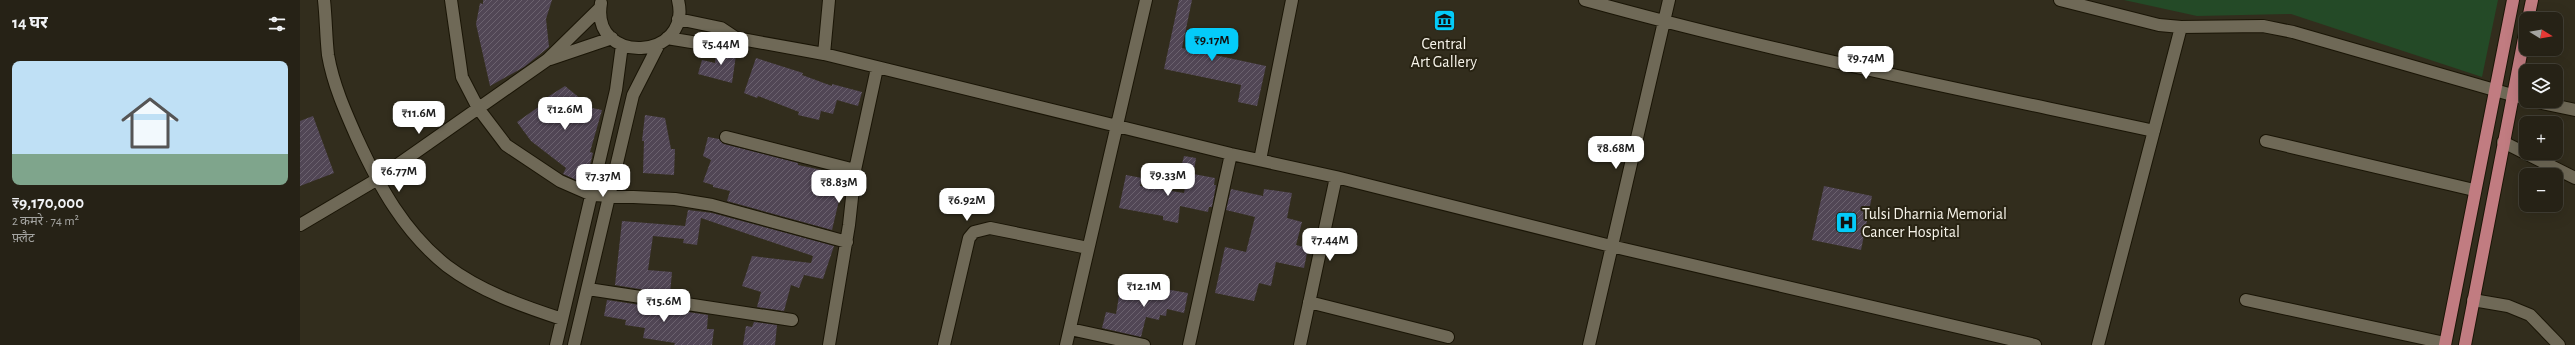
<!DOCTYPE html>
<html lang="hi">
<head>
<meta charset="utf-8">
<style>
  :root { --surface:#262216; --page:#2e2a1f; --text:#f1f3f6; --muted:#a4a4a1; --line:#423f35; --accent:#04cbf9 }
  body { margin:0; font-family:"Alegreya Sans","Noto Sans Devanagari",sans-serif; background:var(--page); color:var(--text); height:100vh; display:flex; flex-direction:column; font-size:15px; white-space:nowrap }
  * { box-sizing:border-box; margin:0 }
  p { font-size:13px; color:var(--muted) }
  .icon { flex:none; width:22px; height:22px; fill:none; stroke:currentColor; stroke-width:2; stroke-linecap:round; stroke-linejoin:round }
  .map { position:relative; flex:1; overflow:hidden }
  .details { display:flex; flex-direction:column; background:var(--surface); width:300px }
  .details>* { flex:none }
  .needle { width:26px; rotate:101deg }
  .controls { position:absolute; left:2219px; top:12px; display:grid; gap:8px }
  .controls a { display:grid; place-items:center; width:44px; height:44px; border-radius:8px; background:var(--surface); box-shadow:0 4px 16px #0002,0 0 0 1px var(--line); font-size:20px }
  .price { position:absolute; translate:-50% -34px; padding:0 9px; border-radius:8px; background:#fff; color:#222; font-size:13px; line-height:26px; filter:drop-shadow(0 1px 2px #0008) }
  .price::after { content:''; position:absolute; left:50%; top:24px; width:12px; height:9px; margin-left:-6px; background:inherit; clip-path:polygon(0 0,100% 0,50% 100%) }
  .price.active { background:var(--accent); color:#111 }
  ul { padding:0; list-style:none }
  li { display:grid; align-content:center; gap:8px; height:212px; padding:0 12px }
  li+li { border-top:1px solid var(--line) }
  li span { display:grid; place-items:center; height:124px; border-radius:8px; color:#555 }
  li>.icon { margin-inline-start:auto }
  span .icon { width:72px; height:72px; fill:#fffc; stroke-width:1 }
  li b { font-size:17px }
  h2 { display:flex; justify-content:space-between; align-items:center; height:48px; padding:0 12px; font-size:17px }
  main { display:flex; flex:1; min-height:0 }
  .map>svg:first-child { display:block }
  .green { fill:#244a27 }
  .building { fill:url(#building-hatch) }
  .lines { fill:none; stroke-linecap:round; stroke-linejoin:round }
  .minor-casing { stroke:#1a1506; stroke-width:14 }
  .major-casing { stroke:#1a1506; stroke-width:14 }
  .minor { stroke:#6f6957; stroke-width:12 }
  .major { stroke:#c17c81; stroke-width:12 }
  .labels { text-anchor:middle; dominant-baseline:central; stroke-width:4; stroke-linejoin:round; paint-order:stroke }
  .poi-label { font-size:16px; fill:#f7f4ea; stroke:#282313 }
</style>
</head>
<body>
<main>
<section class="details">
<h2>14 घर<svg class="icon" aria-label="filters" viewBox="0 0 24 24"><path d="M4 7h16M4 17h16"/><circle cx="9" cy="7" r="2"/><circle cx="15" cy="17" r="2"/></svg></h2>
<ul>
<li><span style="background:linear-gradient(#bfe0f5 75%,#7fa58c 0)"><svg class="icon" aria-label="home" viewBox="0 0 24 24"><path d="M3 11l9-7 9 7M6 9v11h12V9"/></svg></span><div><b>₹9,170,000</b><p>2 कमरे · 74 m²</p><p>फ़्लैट</p></div></li>
</ul>
</section>
<div class="map">
<svg width="2275" height="345" viewBox="0 0 2275 345">
  <defs>
    <pattern id="building-hatch" width="6" height="6" patternUnits="userSpaceOnUse"><rect width="6" height="6" fill="#514655"/><path d="M-1 1l2-2M0 6l6-6M5 7l2-2" fill="none" stroke="#6b616e"/></pattern>
  </defs>
  <rect width="100%" height="100%" fill="#322d1d"/>
  <path class="green" d="M1824,0H2198L2182,77L1991,14L1897,16Z"/>
  <path class="building" d="M183,0H252L246,19L249,47L224,67L190,86L176,24L180,3L183,4Z
    M879,0H892L882,48L966,66L957,106L938,102L941,85L864,69Z
    M431,47L437,48L432,83L398,74L402,60L415,63L416,51Z
    M456,58L503,73L502,75L532,86V84L562,92L558,106L537,100L533,114L521,111L519,120L498,115L499,112L458,96L457,98L444,93Z
    M265,86L292,108L302,110L290,152L293,153L285,184L263,174L266,168L231,141L217,122L247,101L246,98Z
    M345,115L365,118L371,149H375L374,175L343,173L344,141H342Z
    M13,116L34,173L0,186V121Z
    M408,137L419,139L424,144L498,163V165L545,175L532,230L427,201L430,191L413,187V185L403,182L411,160L403,156Z
    M884,156L896,158L894,171L881,168Z
    M888,173L915,178L914,185H916L912,207H909L908,212L880,206L878,223L863,220V216L819,208L826,175L842,178L840,186L884,193Z
    M1524,186L1572,196L1561,250L1512,240Z
    M931,189L963,196L964,189L992,193L987,218L1002,222L996,245L1008,248L1004,268L976,262L971,286L959,283L954,301L915,293L925,247L946,252L955,217L926,210Z
    M388,210L412,213L534,246L523,279L504,275L499,288L491,285L484,311L457,307L461,292L442,286L452,256L511,263L513,256L401,218L397,245L383,243L384,239L353,236L348,270L372,272L370,294L315,285L322,221L385,226Z
    M847,282L865,285V289L888,293L884,313L867,309L866,316L860,315L859,320L846,317L841,337L802,328L806,312L816,314L820,290L844,295Z
    M307,300L408,315L407,329H414L412,345H374L375,343L343,338L345,328L325,325L326,320L304,316Z
    M454,322L477,325L475,345H443L446,326L452,327Z"/>
  <g class="lines">
    <defs>
      <path id="minor" d="M24,0C26,18 26,37 28,55C33,84 45,111 57,138C79,186 104,232 147,266C180,291 222,306 262,319
        M151,0L162,77L178,108L206,145L260,181L292,195L375,199L412,205L547,242
        M1285,0C1472,52 1664,90 1854,131
        M1760,0L1859,25L1881,27L1963,26L1993,32L2226,99
        M301,3C290,66 393,61 378,0
        M378,19L421,28L436,38
        M367,38L410,45L436,38L524,54L931,154L1036,177L1311,246L1735,345
        M524,54L529,0
        M250,59L312,38
        M2233,101L2275,110
        M426,137L555,170
        M1966,141L2174,190
        M2203,142L2275,178
        M960,160L992,0
        M0,225L76,180L247,60L300,8
        M288,289L492,320
        M1946,300L2145,343
        M2173,300L2208,306L2230,315L2259,345
        M1009,302L1148,337
        M770,329L844,345
        M256,345L316,90L322,45
        M274,345L333,95L359,44
        M529,345L549,225L555,170L577,68
        M644,345L669,238L674,232L690,228L788,248
        M766,345L846,0
        M889,345L931,154
        M1000,345L1036,177
        M1289,345L1369,0
        M1798,345L1881,27"/>
      <path id="major" d="M2228,19L2232,0
        M2145,345L2213,0
        M2165,345L2226,28"/>
    </defs>
    <use href="#minor" class="minor-casing"/>
    <use href="#major" class="major-casing"/>
    <use href="#minor" class="minor"/>
    <use href="#major" class="major"/>
  </g>
  <defs>
    <symbol id="museum-square" viewBox="-11 -11 22 22"><rect x="-9" y="-9" width="18" height="18" rx="4" fill="#04cbf9" stroke="#282313"/><path d="M0-6L6-3V-2H-6V-3ZM-5-1h2V3h-2ZM-1-1h2V3h-2ZM3-1h2V3H3ZM-6 4H6V6H-6Z" fill="#111"/></symbol>
    <symbol id="hospital-square" viewBox="-11 -11 22 22"><rect x="-9" y="-9" width="18" height="18" rx="4" fill="#04cbf9" stroke="#282313"/><path d="M-5-5h3v3.5h4V-5h3V5h-3V1.5h-4V5h-3Z" fill="#111"/></symbol>
  </defs>
  <g fill-rule="evenodd">
    <use href="#museum-square" x="1132" y="8" width="25" height="25"/>
    <use href="#hospital-square" x="1534" y="210" width="25" height="25"/>
  </g>
  <g class="labels">
    <g class="poi-label">
      <text x="1144" y="44">Central<tspan x="1144" dy="18">Art Gallery</tspan></text>
      <text x="1562" y="214" text-anchor="start">Tulsi Dharnia Memorial<tspan x="1562" dy="18">Cancer Hospital</tspan></text>
    </g>
  </g>
</svg>
<div class="controls">
<a><svg class="needle" viewBox="-14 -14 28 28"><path d="M0-13l5 13h-10z" fill="#e53935"/><path d="M0 13l5-13h-10z" fill="#a4a4a1"/></svg></a>
<a><svg class="icon" aria-label="layers" viewBox="0 0 24 24"><path d="M12 4l9 5-9 5-9-5zM3 14l9 5 9-5"/></svg></a>
<a>+</a>
<a>−</a>
</div>
<b class="price active" style="left:912px;top:62px">₹9.17M</b>
<b class="price" style="left:421px;top:66px">₹5.44M</b>
<b class="price" style="left:1566px;top:80px">₹9.74M</b>
<b class="price" style="left:265px;top:131px">₹12.6M</b>
<b class="price" style="left:119px;top:135px">₹11.6M</b>
<b class="price" style="left:1316px;top:170px">₹8.68M</b>
<b class="price" style="left:99px;top:193px">₹6.77M</b>
<b class="price" style="left:868px;top:197px">₹9.33M</b>
<b class="price" style="left:303px;top:198px">₹7.37M</b>
<b class="price" style="left:539px;top:204px">₹8.83M</b>
<b class="price" style="left:667px;top:222px">₹6.92M</b>
<b class="price" style="left:1030px;top:262px">₹7.44M</b>
<b class="price" style="left:844px;top:308px">₹12.1M</b>
<b class="price" style="left:364px;top:323px">₹15.6M</b>
</div>
</main>
</body>
</html>
